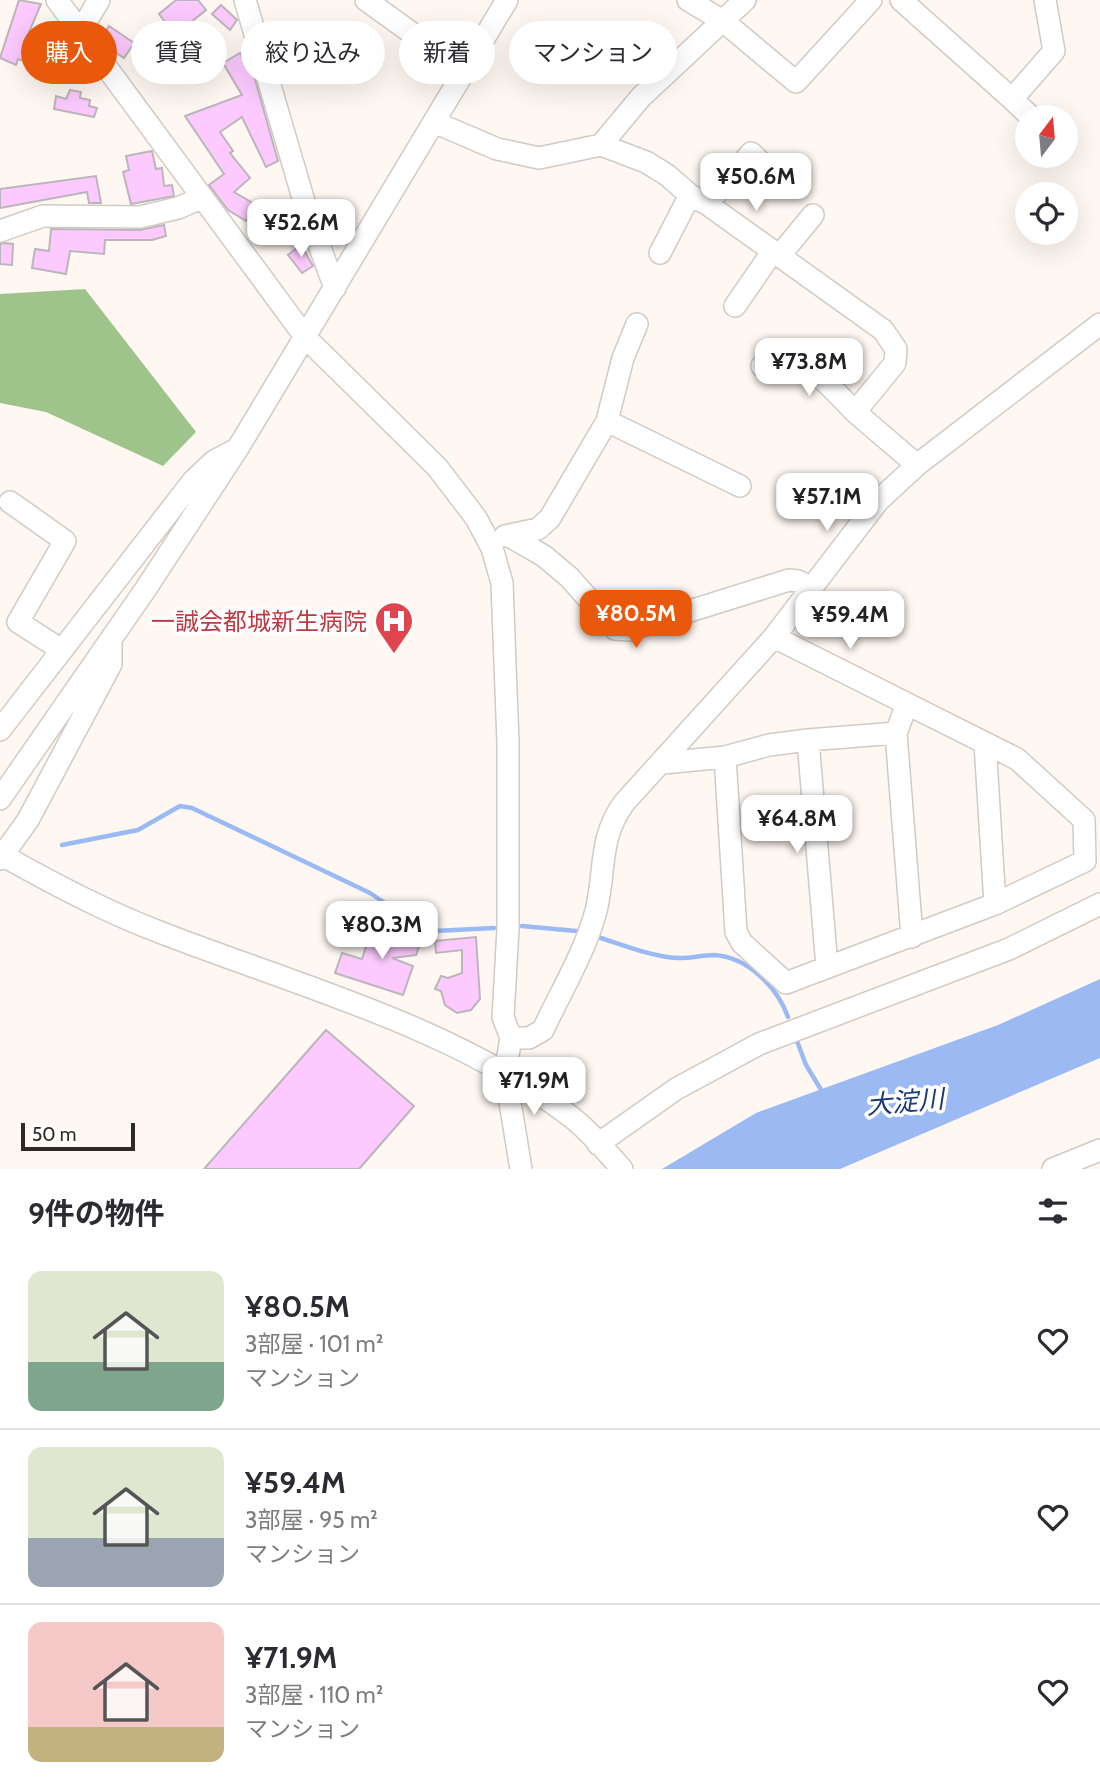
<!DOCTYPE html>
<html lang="ja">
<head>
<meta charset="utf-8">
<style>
  :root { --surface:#fff; --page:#f2f2f3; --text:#2b2b33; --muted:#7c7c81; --line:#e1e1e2; --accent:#ea580c }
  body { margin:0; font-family:Cabin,"Noto Sans JP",sans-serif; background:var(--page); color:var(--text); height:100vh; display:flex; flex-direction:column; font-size:26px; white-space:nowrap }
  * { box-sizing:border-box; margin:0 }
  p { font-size:23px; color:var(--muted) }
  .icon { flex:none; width:38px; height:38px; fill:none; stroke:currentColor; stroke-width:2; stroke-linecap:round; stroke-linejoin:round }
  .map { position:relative; height:1169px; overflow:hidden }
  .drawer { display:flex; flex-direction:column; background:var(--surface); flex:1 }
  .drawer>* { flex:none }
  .hud { position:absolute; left:21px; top:21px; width:700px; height:63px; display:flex; gap:14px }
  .needle { width:46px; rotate:16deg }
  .fabs { position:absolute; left:1015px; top:105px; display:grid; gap:14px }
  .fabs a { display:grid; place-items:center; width:63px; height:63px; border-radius:50%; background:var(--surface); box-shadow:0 7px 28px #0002; font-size:35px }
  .scale { position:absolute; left:21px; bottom:18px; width:114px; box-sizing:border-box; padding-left:7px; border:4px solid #2c2927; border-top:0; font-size:19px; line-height:24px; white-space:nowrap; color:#2c2927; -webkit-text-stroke:5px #fff; paint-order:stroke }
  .price { position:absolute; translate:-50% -60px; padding:0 16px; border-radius:14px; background:#fff; color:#222; font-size:23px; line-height:46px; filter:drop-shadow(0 2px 4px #0008) }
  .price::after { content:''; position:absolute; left:50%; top:42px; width:21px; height:16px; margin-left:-10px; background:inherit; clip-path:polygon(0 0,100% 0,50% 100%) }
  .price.active { background:var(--accent); color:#fff }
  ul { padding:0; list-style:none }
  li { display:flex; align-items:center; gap:21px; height:175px; padding:0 28px }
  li+li { border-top:2px solid var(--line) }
  li span { display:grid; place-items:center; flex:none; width:196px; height:140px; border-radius:14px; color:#555 }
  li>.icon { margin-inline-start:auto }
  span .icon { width:84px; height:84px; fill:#fffc; stroke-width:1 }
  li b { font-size:30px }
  h2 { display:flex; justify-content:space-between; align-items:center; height:84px; padding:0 28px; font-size:30px }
  .pill { padding:0 24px; border-radius:32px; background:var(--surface); box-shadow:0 7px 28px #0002; font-size:24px; line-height:63px }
  .pill.active { background:var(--accent); color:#fff }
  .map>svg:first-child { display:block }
  .forest { fill:#9fc48b }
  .water { fill:#9bb9f2 }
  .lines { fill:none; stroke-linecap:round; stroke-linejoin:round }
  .stream { stroke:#9bb9f2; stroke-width:4.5 }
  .building { fill:#fccafe; stroke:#bbb6bb; stroke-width:2 }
  .minor-casing { stroke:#d1cac5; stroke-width:24 }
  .minor { stroke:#fff; stroke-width:21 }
  .labels { text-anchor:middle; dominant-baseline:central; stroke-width:7; stroke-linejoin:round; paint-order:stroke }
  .health-label { font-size:24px; fill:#be3a42; stroke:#fff; text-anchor:end }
  .water-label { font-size:26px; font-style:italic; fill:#1a397a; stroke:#fff }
</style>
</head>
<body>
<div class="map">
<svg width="1100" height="1169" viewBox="0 0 1100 1169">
  <rect width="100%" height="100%" fill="#fef7f2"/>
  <path class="forest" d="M85,289L196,432L163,466L46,412L0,403V294Z"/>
  <path class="water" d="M1100,979V1058L840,1169H662L756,1113L998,1025Z"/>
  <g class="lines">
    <path class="stream" d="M62,845L138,830L180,806L192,808L370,893L416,924L434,931L494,928
      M522,926L576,931
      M598,937C623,945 650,956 676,958C689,959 702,955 714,955C748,957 777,987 788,1017
      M797,1041L806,1065L823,1093"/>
  </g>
  <path class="building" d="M19,0L41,4L24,44L48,52L53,41L61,45L49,79L38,74L41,67L18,59L16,65L0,58Z
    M176,0H198L206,10L175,35L159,14Z
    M221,5L237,20L230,30L212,14Z
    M109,26L134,43L124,58L109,48L101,38Z
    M240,53L254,76L278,161L266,167L242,117L220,132L233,151L230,153L250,178L234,192L256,205L246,221L228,210L209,185L224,174L185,116L242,95L223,63Z
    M70,90L81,92L80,98L90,100L89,106L97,108L94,117L54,109L56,96L66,99Z
    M152,151L156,169L162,168L164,186L172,185L174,196L131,204L123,172L129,170L126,156Z
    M96,176L101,203H89L87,192L0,208V189Z
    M164,225L166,236L152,240H105L104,254L70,251L66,274L32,268L35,249L49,251L51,229L140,230Z
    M4,243L13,244L12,265L0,264V244Z
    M301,245L313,266L302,273L288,255Z
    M373,925L421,941L416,955L392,958L413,966L403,995L335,973L342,953L362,959Z
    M476,937L480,999L471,1010L457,1013L445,1005L441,991L435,989L441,976L448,978L462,973V950L436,953L435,941Z
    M326,1030L414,1106L359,1169H204Z"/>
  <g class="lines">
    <defs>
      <path id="minor" d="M57,0L306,338L437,467L476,518L492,548L502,583L508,743V929L503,1017L511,1038L505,1072L521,1169
        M245,0L308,215L335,288
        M366,0L464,71
        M688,0L723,21L796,82L871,0
        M901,0L1012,99L1054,51L1045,0
        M80,32L99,0
        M1012,99L1031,117
        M434,122L497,149L539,158L601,145L646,162L667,175L690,195L707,204L883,330L896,349L895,363L855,412L917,465
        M601,145L641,97L745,0
        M707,204L751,153L769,170
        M0,231L43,216L140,217L178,208L201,198
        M660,253L690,195
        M780,255L813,215
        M735,306L773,251
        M762,366C766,363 770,356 775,354C796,346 841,398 855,412
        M607,421L740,486
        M10,502L65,541L18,622L60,649
        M505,536L538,529L550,518L607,421L623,358L637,324
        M511,537L544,556L569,577L615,629L629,630L789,580L798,581L811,588
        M907,704L896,733L912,937
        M0,730L193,481L214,461L233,451
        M808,740L827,967
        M985,743L995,904
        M725,757L736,932L742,943L786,983L995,904L1085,861L1084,820L1017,759L774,637
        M663,763L725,757L769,745L808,740L896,733
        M0,799L145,590L238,448L507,0
        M0,854C52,883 106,912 162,933C296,985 450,1026 566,1113C587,1128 605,1150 622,1169
        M0,859L28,820L111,664V639
        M511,1038H529L543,1030C561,991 585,952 596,911C606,870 598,839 624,803L774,637L878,501L917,465L1100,324
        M598,1144L676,1089L759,1044L1009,949L1100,904
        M1053,1169L1100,1150"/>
    </defs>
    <use href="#minor" class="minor-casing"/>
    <use href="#minor" class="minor"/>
  </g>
  <defs>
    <symbol id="hospital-pin" viewBox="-11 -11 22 30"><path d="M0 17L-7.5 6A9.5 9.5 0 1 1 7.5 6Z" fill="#e0444e" stroke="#fff"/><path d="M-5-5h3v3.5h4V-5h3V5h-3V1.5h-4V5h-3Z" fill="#fff"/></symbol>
  </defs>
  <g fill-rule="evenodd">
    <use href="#hospital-pin" x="372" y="599" width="44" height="60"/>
  </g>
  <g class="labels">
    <g class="health-label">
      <text x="367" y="621">一誠会都城新生病院</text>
    </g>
    <g class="water-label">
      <text transform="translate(905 1102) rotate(-5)">大淀川</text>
    </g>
  </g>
</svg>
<div class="fabs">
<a><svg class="needle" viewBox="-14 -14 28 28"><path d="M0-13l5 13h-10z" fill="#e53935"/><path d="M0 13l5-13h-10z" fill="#7c7c81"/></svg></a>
<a><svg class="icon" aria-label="locate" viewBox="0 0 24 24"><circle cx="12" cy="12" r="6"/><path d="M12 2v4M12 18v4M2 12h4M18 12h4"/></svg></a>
</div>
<div class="scale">50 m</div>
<b class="price" style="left:756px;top:213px">¥50.6M</b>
<b class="price" style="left:301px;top:259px">¥52.6M</b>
<b class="price" style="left:809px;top:398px">¥73.8M</b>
<b class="price" style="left:827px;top:533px">¥57.1M</b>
<b class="price active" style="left:636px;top:650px">¥80.5M</b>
<b class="price" style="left:850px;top:651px">¥59.4M</b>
<b class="price" style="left:797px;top:855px">¥64.8M</b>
<b class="price" style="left:382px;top:961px">¥80.3M</b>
<b class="price" style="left:534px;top:1117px">¥71.9M</b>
<div class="hud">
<a class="pill active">購入</a>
<a class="pill">賃貸</a>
<a class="pill">絞り込み</a>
<a class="pill">新着</a>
<a class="pill">マンション</a>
</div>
</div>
<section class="drawer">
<h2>9件の物件<svg class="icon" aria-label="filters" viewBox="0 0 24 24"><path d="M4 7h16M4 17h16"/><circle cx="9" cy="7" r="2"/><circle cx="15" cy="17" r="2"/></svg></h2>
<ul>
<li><span style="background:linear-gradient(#dfe7d0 65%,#7fa58c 0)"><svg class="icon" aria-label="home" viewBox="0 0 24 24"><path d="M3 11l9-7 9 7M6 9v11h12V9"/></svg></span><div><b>¥80.5M</b><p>3部屋 · 101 m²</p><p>マンション</p></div><svg class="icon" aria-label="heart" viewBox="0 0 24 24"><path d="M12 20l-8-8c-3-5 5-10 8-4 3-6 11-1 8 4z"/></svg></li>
<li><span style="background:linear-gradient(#dfe7d0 65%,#9aa5b1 0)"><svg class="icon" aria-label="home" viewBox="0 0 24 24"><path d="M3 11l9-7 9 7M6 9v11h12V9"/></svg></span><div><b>¥59.4M</b><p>3部屋 · 95 m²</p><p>マンション</p></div><svg class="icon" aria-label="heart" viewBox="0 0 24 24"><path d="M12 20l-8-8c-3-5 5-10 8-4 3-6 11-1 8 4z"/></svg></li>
<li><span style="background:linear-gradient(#f6c9c9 75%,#c2b280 0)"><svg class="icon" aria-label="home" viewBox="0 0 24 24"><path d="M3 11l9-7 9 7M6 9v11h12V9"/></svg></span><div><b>¥71.9M</b><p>3部屋 · 110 m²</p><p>マンション</p></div><svg class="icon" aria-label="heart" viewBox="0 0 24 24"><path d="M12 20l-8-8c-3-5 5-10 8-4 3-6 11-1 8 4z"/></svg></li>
</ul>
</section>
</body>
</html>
